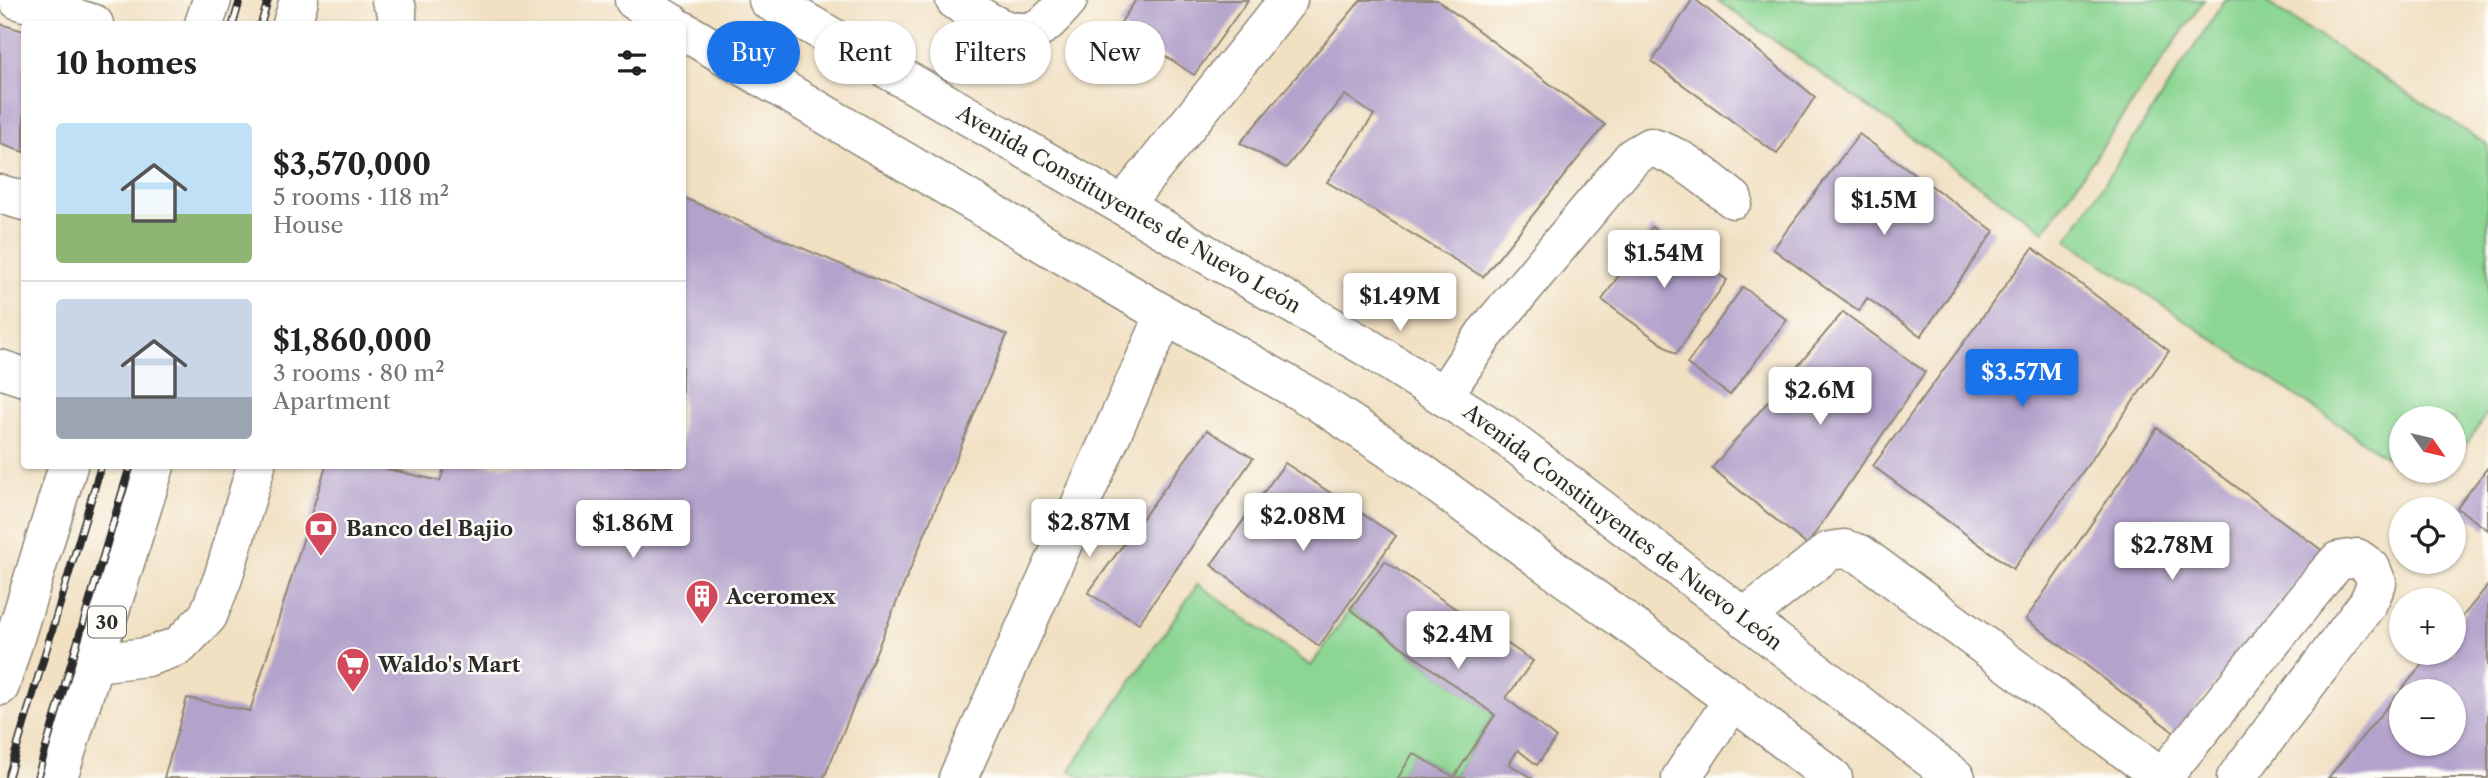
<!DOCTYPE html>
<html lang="en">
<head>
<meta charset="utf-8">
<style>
  :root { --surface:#fff; --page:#f6f6f6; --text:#222; --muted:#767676; --line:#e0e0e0; --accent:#1a73e8 }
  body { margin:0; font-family:"Libre Caslon Text",serif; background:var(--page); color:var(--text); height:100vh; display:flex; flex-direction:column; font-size:26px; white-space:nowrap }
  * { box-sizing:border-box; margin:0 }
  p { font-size:23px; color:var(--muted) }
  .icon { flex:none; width:38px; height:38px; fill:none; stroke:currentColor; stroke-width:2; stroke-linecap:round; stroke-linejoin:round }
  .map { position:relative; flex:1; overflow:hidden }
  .panel { position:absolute; left:21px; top:21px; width:665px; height:448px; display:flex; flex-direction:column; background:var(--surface); border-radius:7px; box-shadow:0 2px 5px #0004 }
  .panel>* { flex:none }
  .guide { position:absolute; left:707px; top:21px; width:665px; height:63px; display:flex; gap:14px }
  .needle { width:46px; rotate:124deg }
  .fabs { position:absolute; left:2389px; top:406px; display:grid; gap:14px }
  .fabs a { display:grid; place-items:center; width:77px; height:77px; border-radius:50%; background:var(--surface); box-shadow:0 2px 5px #0004; font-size:35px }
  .price { position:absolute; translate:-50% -60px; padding:0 16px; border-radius:7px; background:#fff; color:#222; font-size:23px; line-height:46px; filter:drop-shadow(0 2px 4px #0008) }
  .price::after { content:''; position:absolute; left:50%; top:42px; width:21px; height:16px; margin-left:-10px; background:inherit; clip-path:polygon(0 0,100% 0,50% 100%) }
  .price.current { background:var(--accent); color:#fff }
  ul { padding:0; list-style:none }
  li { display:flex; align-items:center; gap:21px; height:175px; padding:0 35px }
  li+li { border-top:2px solid var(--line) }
  li span { display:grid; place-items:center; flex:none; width:196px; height:140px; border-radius:7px; color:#555 }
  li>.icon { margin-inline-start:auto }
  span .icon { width:84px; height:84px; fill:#fffc; stroke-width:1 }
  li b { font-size:30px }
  h2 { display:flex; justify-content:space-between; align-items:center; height:84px; padding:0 35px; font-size:30px }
  .pill { padding:0 24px; border-radius:32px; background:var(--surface); box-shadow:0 2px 5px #0004; font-size:24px; line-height:63px }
  .pill.current { background:var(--accent); color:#fff }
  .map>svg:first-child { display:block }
  .green { fill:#8cd693; stroke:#5c805f; stroke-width:2 }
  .building { fill:#b3a2cb; fill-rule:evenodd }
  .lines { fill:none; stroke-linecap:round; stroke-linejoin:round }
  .minor-casing { stroke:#8e8676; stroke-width:41 }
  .major-casing { stroke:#8e8676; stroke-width:41 }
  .highway-casing { stroke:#8e8676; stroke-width:41 }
  .minor { stroke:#fff; stroke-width:38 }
  .major { stroke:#fff; stroke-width:38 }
  .highway { stroke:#fff; stroke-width:38 }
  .rail-casing { stroke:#2b2b2b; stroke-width:8 }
  .rail { stroke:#fdfcf7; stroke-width:5; stroke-dasharray:16; stroke-linecap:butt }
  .labels { text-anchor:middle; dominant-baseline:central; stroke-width:5; stroke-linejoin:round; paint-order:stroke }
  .shield { fill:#fdfcf7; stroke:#6a6a68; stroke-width:2 }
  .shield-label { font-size:19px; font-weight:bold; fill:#2b2b2b }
  .street-label { font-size:21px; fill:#2b2b2b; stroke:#fdfcf7 }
  .poi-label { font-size:21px; font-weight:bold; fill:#2b2b2b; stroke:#fdfcf7; text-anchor:start }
</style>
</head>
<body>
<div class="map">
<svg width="2488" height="778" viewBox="0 0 2488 778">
  <rect width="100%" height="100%" fill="#fdfcf7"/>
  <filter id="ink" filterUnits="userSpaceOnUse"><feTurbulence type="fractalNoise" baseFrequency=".0143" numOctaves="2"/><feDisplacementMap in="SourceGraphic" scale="14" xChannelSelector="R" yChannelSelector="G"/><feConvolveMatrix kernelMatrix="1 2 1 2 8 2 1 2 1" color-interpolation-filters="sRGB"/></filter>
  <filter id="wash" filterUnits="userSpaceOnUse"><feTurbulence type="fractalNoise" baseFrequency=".00686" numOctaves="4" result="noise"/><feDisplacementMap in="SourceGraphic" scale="28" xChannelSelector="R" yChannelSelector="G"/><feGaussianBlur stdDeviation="1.57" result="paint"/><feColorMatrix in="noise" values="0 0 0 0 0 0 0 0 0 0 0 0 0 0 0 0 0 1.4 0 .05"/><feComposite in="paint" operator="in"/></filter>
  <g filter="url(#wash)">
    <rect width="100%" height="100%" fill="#f1e0c2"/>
    <path class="green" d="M1717,0H2204L2044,231Z
      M2225,0H2263L2488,145V411L2454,463V418H2401V467L2067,240Z
      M1198,584L1311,666L1350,609L1494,714L1454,777L1414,753L1398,778H1082L1070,770Z"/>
    <g id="blocks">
      <path class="building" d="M1136,0H1248L1194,75L1119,25Z
        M1361,0H1437L1605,125L1483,277L1327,182L1374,115L1345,95L1286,168L1240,143Z
        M1692,0H1696L1815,97L1777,154L1652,62Z
        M0,24L24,31V152L0,144Z
        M1859,134L1994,231L1921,336L1867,298L1859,311L1773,249Z
        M682,197L1007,335L824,778H164L187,698L250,711L326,466H375L440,481L445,466H682Z
        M1652,227L1727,280L1676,354L1602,300Z
        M2033,248L2169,351L2013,569L1873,466Z
        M1743,287L1787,320L1730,395L1687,364Z
        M1843,312L1925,372L1807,545L1712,468Z
        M2157,428L2324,552L2175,733L2026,619Z
        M1207,430L1253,458L1139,623L1088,593Z
        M1285,463L1396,536L1319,646L1211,565Z
        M2488,467V530L2457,508Z
        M1385,561L1533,661L1506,698L1556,738L1537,765L1518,750L1509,764L1532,778H1398L1413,753L1454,777L1495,715L1350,609Z
        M2488,585V778H2328L2432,653H2454V627ZM2401,691H2454V744H2401Z"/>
    </g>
  </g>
  <g filter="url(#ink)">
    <use href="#blocks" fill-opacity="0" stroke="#8e8676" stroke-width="2"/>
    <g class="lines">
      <defs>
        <path id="minor" d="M18,0L94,24
          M391,0L397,9V24
          M955,0C980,16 1015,47 1045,24C1053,17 1061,8 1068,0
          M0,194L24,201
          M1123,205L1288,0
          M0,369L24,377
          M1443,396L1484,335L1633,157L1650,147C1683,156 1706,178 1733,199
          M1745,617L1829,551L1844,549L1860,554L2162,777
          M94,663L147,657L179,646L208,616L223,578L256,466
          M958,778L1165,315
          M1681,778L1733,700
          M2162,778L2323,578L2338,561L2357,558L2371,568L2377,583L2368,603L2236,778"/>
        <path id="major" d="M634,0L673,24
          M768,0L1370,349L1501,433L1956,778
          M682,30L1165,315L1315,400L1389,449L1733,700L1833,778"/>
        <path id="highway" d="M204,24L212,0
          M292,24L299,0
          M0,686L68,466
          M58,778L155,466"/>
      </defs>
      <use href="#minor" class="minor-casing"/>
      <use href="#major" class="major-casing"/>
      <use href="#highway" class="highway-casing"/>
      <use href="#minor" class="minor"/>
      <use href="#major" class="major"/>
      <use href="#highway" class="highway"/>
      <defs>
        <path id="rail" d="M233,24L240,0
          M261,24L268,0
          M8,778L101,466
          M37,778L130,466"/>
      </defs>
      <use href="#rail" class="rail-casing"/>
      <use href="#rail" class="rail"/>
    </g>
  </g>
  <defs>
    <symbol id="bank-pin" viewBox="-11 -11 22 30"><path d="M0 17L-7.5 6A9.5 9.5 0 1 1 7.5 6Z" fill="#d1495b" stroke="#fdfcf7"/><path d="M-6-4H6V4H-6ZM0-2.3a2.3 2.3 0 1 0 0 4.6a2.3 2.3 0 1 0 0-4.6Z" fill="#fff"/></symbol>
    <symbol id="building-pin" viewBox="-11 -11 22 30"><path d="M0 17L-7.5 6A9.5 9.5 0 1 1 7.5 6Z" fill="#d1495b" stroke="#fdfcf7"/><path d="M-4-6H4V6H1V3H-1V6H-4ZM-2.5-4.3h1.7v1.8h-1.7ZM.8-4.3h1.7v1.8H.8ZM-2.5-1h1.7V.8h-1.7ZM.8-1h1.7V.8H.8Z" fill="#fff"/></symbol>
    <symbol id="supermarket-pin" viewBox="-11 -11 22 30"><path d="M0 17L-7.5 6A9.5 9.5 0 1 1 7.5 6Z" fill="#d1495b" stroke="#fdfcf7"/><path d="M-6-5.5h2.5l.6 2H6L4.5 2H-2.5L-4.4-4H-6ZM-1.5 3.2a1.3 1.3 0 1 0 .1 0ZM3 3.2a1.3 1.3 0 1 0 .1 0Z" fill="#fff"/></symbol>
  </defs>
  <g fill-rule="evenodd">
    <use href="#bank-pin" x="302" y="509" width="38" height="52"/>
    <use href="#building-pin" x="683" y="577" width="38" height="52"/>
    <use href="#supermarket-pin" x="334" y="645" width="38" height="52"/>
  </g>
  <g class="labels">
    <rect class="shield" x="88" y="606.5" width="38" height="31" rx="5"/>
    <g class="shield-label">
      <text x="107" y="622">30</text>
    </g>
    <g class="street-label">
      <text transform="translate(1129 209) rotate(30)">Avenida Constituyentes de Nuevo León</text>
      <text transform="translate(1623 527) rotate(37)">Avenida Constituyentes de Nuevo León</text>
    </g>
    <g class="poi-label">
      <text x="346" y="528">Banco del Bajio</text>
      <text x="726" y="596">Aceromex</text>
      <text x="378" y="664">Waldo's Mart</text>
    </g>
  </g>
</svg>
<div class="fabs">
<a><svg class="needle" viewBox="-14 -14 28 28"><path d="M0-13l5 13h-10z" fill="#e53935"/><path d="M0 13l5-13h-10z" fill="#767676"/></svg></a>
<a><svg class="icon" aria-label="locate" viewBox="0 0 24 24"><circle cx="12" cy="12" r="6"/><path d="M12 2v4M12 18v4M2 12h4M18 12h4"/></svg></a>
<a>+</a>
<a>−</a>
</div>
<b class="price" style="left:1884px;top:237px">$1.5M</b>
<b class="price" style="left:1664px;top:290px">$1.54M</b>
<b class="price" style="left:1400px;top:333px">$1.49M</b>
<b class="price current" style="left:2022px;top:409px">$3.57M</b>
<b class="price" style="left:1820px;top:427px">$2.6M</b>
<b class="price" style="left:1303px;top:553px">$2.08M</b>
<b class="price" style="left:1089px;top:559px">$2.87M</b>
<b class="price" style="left:633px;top:560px">$1.86M</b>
<b class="price" style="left:2172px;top:582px">$2.78M</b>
<b class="price" style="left:1458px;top:671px">$2.4M</b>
<div class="guide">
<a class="pill current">Buy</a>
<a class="pill">Rent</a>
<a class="pill">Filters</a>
<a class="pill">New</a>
</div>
<section class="panel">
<h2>10 homes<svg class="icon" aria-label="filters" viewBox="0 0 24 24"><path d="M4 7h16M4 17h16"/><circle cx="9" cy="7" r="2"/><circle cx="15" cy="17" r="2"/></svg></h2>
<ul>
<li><span style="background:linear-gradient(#bfe0f5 65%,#8fb573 0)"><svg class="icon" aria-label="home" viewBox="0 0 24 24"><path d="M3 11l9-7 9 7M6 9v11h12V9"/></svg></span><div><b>$3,570,000</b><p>5 rooms · 118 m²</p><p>House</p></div></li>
<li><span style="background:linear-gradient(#c9d6e8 70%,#9aa5b1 0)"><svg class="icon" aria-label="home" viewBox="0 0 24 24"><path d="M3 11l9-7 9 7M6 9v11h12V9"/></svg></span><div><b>$1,860,000</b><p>3 rooms · 80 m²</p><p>Apartment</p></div></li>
</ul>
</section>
</div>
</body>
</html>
